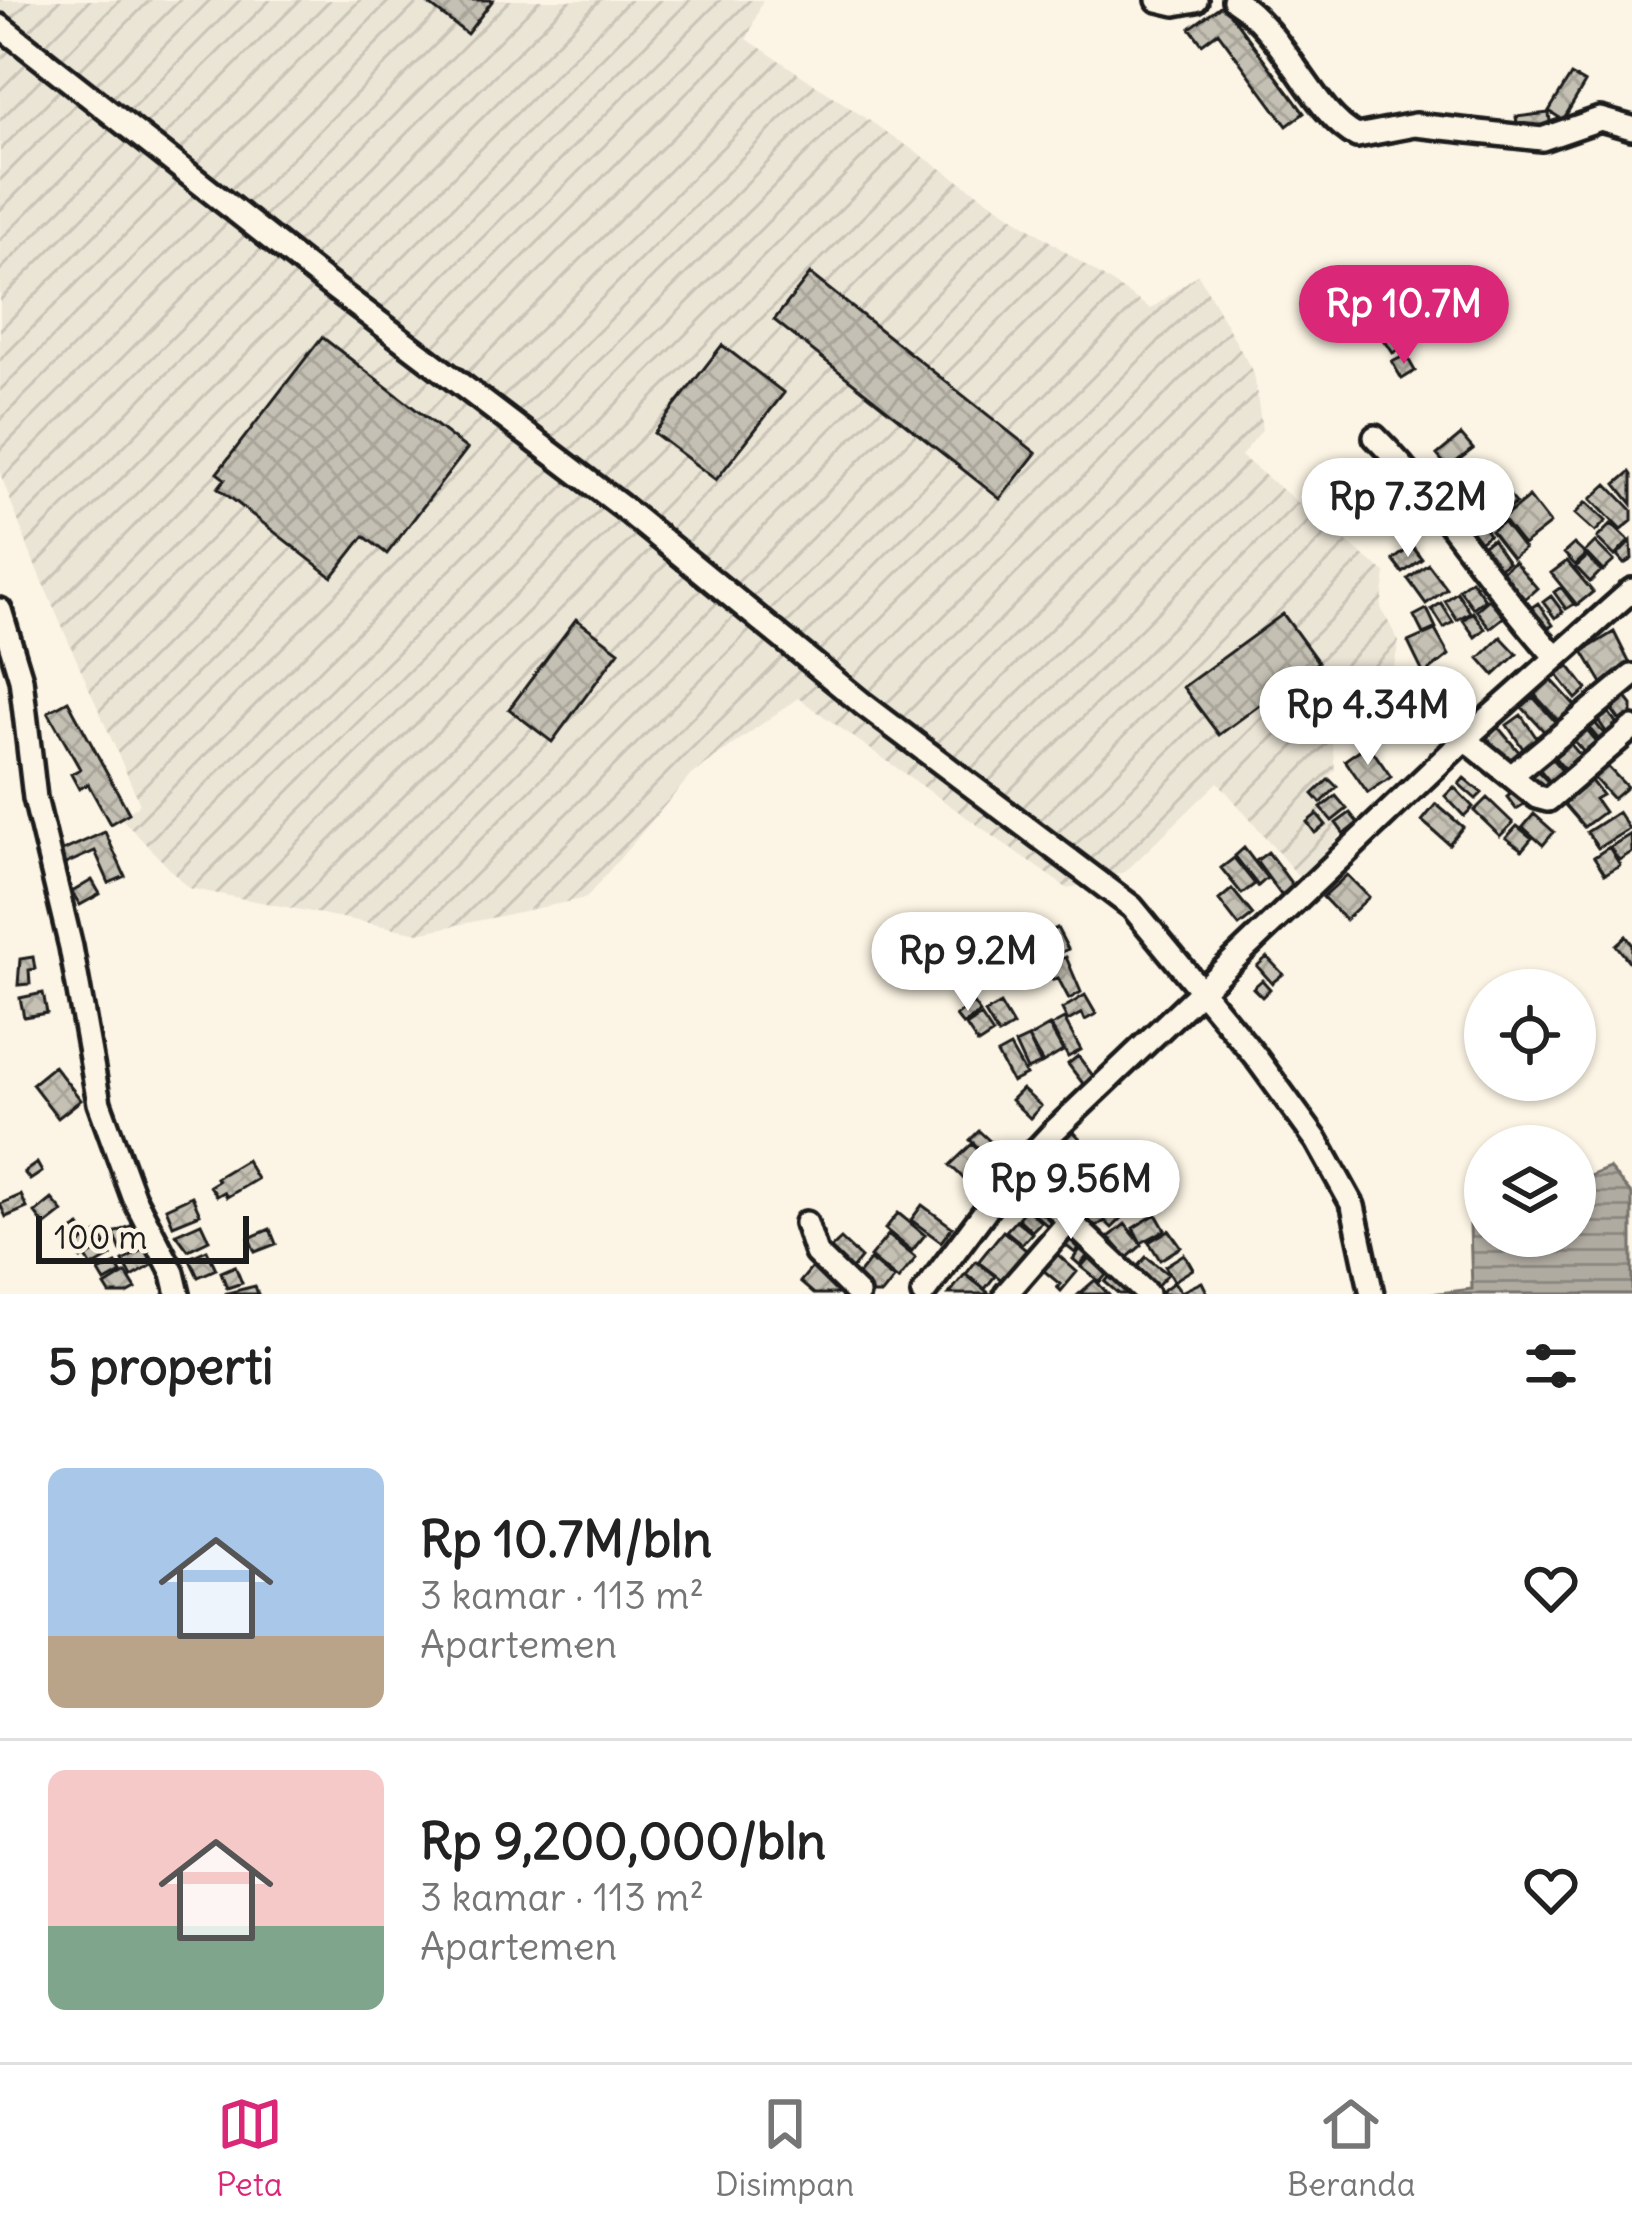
<!DOCTYPE html>
<html lang="id">
<head>
<meta charset="utf-8">
<style>
  :root { --surface:#fff; --page:#f2f2f2; --text:#222; --muted:#767676; --line:#e0e0e0; --accent:#db2777 }
  body { margin:0; font-family:Delius,sans-serif; background:var(--page); color:var(--text); height:100vh; display:flex; flex-direction:column; font-size:45px; white-space:nowrap }
  * { box-sizing:border-box; margin:0 }
  p { font-size:39px; color:var(--muted) }
  .icon { flex:none; width:66px; height:66px; fill:none; stroke:currentColor; stroke-width:2; stroke-linecap:round; stroke-linejoin:round }
  .map { position:relative; height:1294px; overflow:hidden }
  .drawer { display:flex; flex-direction:column; background:var(--surface); flex:1 }
  .drawer>* { flex:none }
  .controls { position:absolute; left:1464px; top:969px; display:grid; gap:24px }
  .controls a { display:grid; place-items:center; width:132px; height:132px; border-radius:50%; background:var(--surface); box-shadow:0 3px 9px #0004; font-size:60px }
  .scale { position:absolute; left:36px; bottom:30px; width:213px; box-sizing:border-box; padding-left:12px; border:6px solid #1c1c1c; border-top:0; font-size:33px; line-height:42px; white-space:nowrap; color:#1c1c1c; -webkit-text-stroke:9px #fcf5e5; paint-order:stroke }
  .price { position:absolute; translate:-50% -102px; padding:0 27px; border-radius:42px; background:#fff; color:#222; font-size:39px; line-height:78px; filter:drop-shadow(0 3px 6px #0008) }
  .price::after { content:''; position:absolute; left:50%; top:72px; width:36px; height:27px; margin-left:-18px; background:inherit; clip-path:polygon(0 0,100% 0,50% 100%) }
  .price.on { background:var(--accent); color:#fff }
  ul { padding:0; list-style:none }
  li { display:flex; align-items:center; gap:36px; height:300px; padding:0 48px }
  li+li { border-top:3px solid var(--line) }
  li span { display:grid; place-items:center; flex:none; width:336px; height:240px; border-radius:18px; color:#555 }
  li>.icon { margin-inline-start:auto }
  span .icon { width:144px; height:144px; fill:#fffc; stroke-width:1 }
  li b { font-size:51px }
  h2 { display:flex; justify-content:space-between; align-items:center; height:144px; padding:0 48px; font-size:51px }
  .dock { display:flex; justify-content:space-around; align-items:center; height:168px; border-top:3px solid var(--line); background:var(--surface); font-size:33px; color:var(--muted) }
  .dock a { display:grid; justify-items:center; gap:6px }
  .dock .on { color:var(--accent) }
  .map>svg:first-child { display:block }
  .industrial { fill:url(#industrial-furrows) }
  .water { fill:url(#water-rules); stroke:#75726c; stroke-width:3 }
  .building { fill:url(#building-cross-hatch); stroke:#1c1c1c; stroke-width:3 }
  .lines { fill:none; stroke-linecap:round; stroke-linejoin:round }
  .minor-casing { stroke:#1c1c1c; stroke-width:30 }
  .minor { stroke:#fcf5e5; stroke-width:21 }
</style>
</head>
<body>
<div class="map">
<svg width="1632" height="1294" viewBox="0 0 1632 1294">
  <defs>
    <pattern id="industrial-furrows" width="10" height="10" patternUnits="userSpaceOnUse" patternTransform="scale(3)"><rect width="10" height="10" fill="#ebe5d6"/><path d="M-1 1l2-2M0 10L10 0M9 11l2-2" fill="none" stroke="#c9c4b7"/></pattern>
    <pattern id="water-rules" width="6" height="5" patternUnits="userSpaceOnUse" patternTransform="scale(3)"><rect width="6" height="5" fill="#b0aba1"/><path d="M0 2.5h6" fill="none" stroke="#8e8a82"/></pattern>
    <pattern id="building-cross-hatch" width="8" height="8" patternUnits="userSpaceOnUse" patternTransform="scale(3)"><rect width="8" height="8" fill="#c4c0b3"/><path d="M0 0l8 8M0 8l8-8" fill="none" stroke="#a8a499"/></pattern>
  </defs>
  <rect width="100%" height="100%" fill="#fcf5e5"/>
  <filter id="ink" filterUnits="userSpaceOnUse"><feTurbulence type="fractalNoise" baseFrequency=".00833" numOctaves="2"/><feDisplacementMap in="SourceGraphic" scale="24" xChannelSelector="R" yChannelSelector="G"/><feConvolveMatrix kernelMatrix="1 2 1 2 8 2 1 2 1" color-interpolation-filters="sRGB"/></filter>
  <g filter="url(#ink)">
    <path class="industrial" d="M0,0H763L747,39L1151,309L1198,274L1254,374L1262,430L1241,456L1386,574L1381,608L1399,642L1390,685L1330,722L1335,770L1311,794L1344,831L1300,878L1218,782L1125,872L1068,889L798,698L691,775L586,898L419,933L188,888L121,818L140,804L34,563L0,473Z"/>
    <path class="water" d="M1609,1168L1632,1195V1294H1431L1472,1289L1470,1225L1485,1219V1236H1575V1182Z"/>
    <path class="building" d="M423,0H493L467,34Z
      M1223,4L1304,113L1287,126L1218,32L1202,44L1190,28Z
      M1571,75L1585,83L1563,120L1549,111Z
      M1549,113L1551,130L1519,134L1516,117Z
      M810,274L1036,453L1000,499L774,320Z
      M1392,324L1406,345L1393,353L1379,332Z
      M322,337L467,449L387,554L364,536L332,577L218,488L225,479L217,473Z
      M722,345L784,393L716,480L654,433Z
      M1406,355L1415,371L1402,379L1392,362Z
      M1461,435L1473,449L1448,468L1437,455Z
      M1363,464L1372,474L1356,488L1347,479Z
      M1630,472L1632,475V504L1616,484Z
      M1607,484L1632,510V521L1621,530L1591,499Z
      M1502,487L1516,503L1491,524L1477,508Z
      M1529,497L1550,524L1523,545L1502,519Z
      M1586,502L1606,521L1595,532L1575,514Z
      M1472,510L1489,535L1474,546L1456,520Z
      M1503,522L1524,549L1512,558L1491,531Z
      M1611,524L1629,541L1615,556L1597,538Z
      M1492,539L1508,562L1494,572L1478,549Z
      M1631,541L1632,559L1624,564L1617,556Z
      M1595,542L1614,561L1603,571L1585,552Z
      M1574,544L1586,555L1575,565L1564,553Z
      M1412,546L1422,559L1403,573L1393,560Z
      M1587,557L1601,571L1590,582L1576,567Z
      M1514,561L1537,588L1519,604L1496,576Z
      M1567,561L1593,592L1577,605L1551,573Z
      M1428,564L1447,589L1426,604L1408,579Z
      M1471,580L1485,599L1473,608L1459,589Z
      M1561,587L1574,604L1566,609L1554,592Z
      M1457,592L1470,612L1457,620L1445,601Z
      M1551,596L1563,612L1555,618L1543,602Z
      M1489,599L1504,617L1490,628L1476,610Z
      M1441,603L1453,622L1444,628L1432,609Z
      M1538,603L1553,625L1540,634L1525,612Z
      M1427,609L1436,628L1423,634L1414,616Z
      M1473,612L1485,629L1475,637L1463,620Z
      M1283,614L1318,662L1219,735L1183,687Z
      M576,619L619,651L552,742L509,709Z
      M1435,630L1449,655L1424,675L1408,642Z
      M1614,632L1632,668L1603,685L1583,651Z
      M1501,637L1517,654L1494,675L1479,658Z
      M1569,666L1587,689L1576,699L1557,675Z
      M1551,679L1580,711L1563,726L1534,694Z
      M1622,692L1632,705V719L1623,725L1607,703Z
      M1533,697L1561,728L1550,738L1522,707Z
      M68,701L129,813L110,824L88,784L79,789L71,774L80,769L48,712Z
      M1603,705L1620,728L1609,736L1593,713Z
      M1521,715L1538,740L1524,750L1507,725Z
      M1590,717L1611,742L1605,747L1584,722Z
      M1583,725L1603,749L1590,760L1570,736Z
      M1498,727L1520,753L1509,763L1487,738Z
      M1567,740L1587,763L1571,777L1551,753Z
      M1368,744L1391,777L1368,793L1345,760Z
      M1549,755L1564,773L1551,783L1536,765Z
      M1529,762L1551,785L1542,793L1520,771Z
      M1605,764L1627,787L1613,799L1592,776Z
      M1588,777L1602,795L1595,799L1604,812L1584,827L1559,798Z
      M1464,778L1482,793L1476,799L1459,784Z
      M1329,779L1337,787L1321,803L1313,794Z
      M1454,787L1473,807L1464,816L1445,796Z
      M1514,791L1524,804L1516,809L1507,797Z
      M1336,796L1347,809L1332,821L1321,808Z
      M1487,798L1513,823L1500,836L1474,811Z
      M1436,804L1463,827L1449,844L1422,821Z
      M1618,812L1629,829L1598,848L1587,832Z
      M1350,813L1358,823L1344,834L1336,823Z
      M1317,814L1326,825L1315,833L1307,822Z
      M1534,814L1554,832L1543,845L1523,827Z
      M1517,826L1532,838L1522,850L1506,838Z
      M105,832L125,876L109,883L95,851L63,865L58,853Z
      M1631,834L1632,852L1619,860L1610,847Z
      M1609,847L1620,865L1605,874L1594,857Z
      M1244,848L1267,878L1258,886L1235,856Z
      M1268,852L1294,887L1281,895L1256,861Z
      M1234,858L1255,884L1242,894L1221,868Z
      M1347,875L1369,897L1345,920L1323,897Z
      M92,880L100,894L80,905L72,892Z
      M1232,889L1253,915L1239,926L1219,900Z
      M1057,928L1068,949L1054,956L1043,935Z
      M1626,936L1632,944L1631,964L1616,945Z
      M1029,938L1039,966L1025,971L1014,943Z
      M993,954L1007,973L998,979L984,961Z
      M33,957L35,969L29,970L30,984L18,985L20,959Z
      M1066,957L1081,992L1069,999L1058,978L1053,980L1046,967Z
      M1267,957L1283,974L1272,983L1257,966Z
      M972,964L991,984L983,992L964,972Z
      M1262,980L1270,989L1262,997L1253,988Z
      M43,993L47,1013L24,1017L20,998Z
      M1085,995L1096,1014L1085,1020L1082,1013L1068,1021L1062,1009Z
      M973,1003L980,1013L963,1025L956,1016Z
      M1000,1004L1013,1026L998,1035L985,1013Z
      M981,1016L993,1034L978,1044L966,1026Z
      M1064,1019L1081,1050L1068,1057L1051,1026Z
      M1049,1026L1063,1051L1043,1063L1028,1038Z
      M1028,1038L1041,1064L1027,1070L1015,1044Z
      M1010,1047L1026,1075L1012,1082L997,1054Z
      M1078,1056L1094,1077L1084,1085L1068,1064Z
      M54,1066L81,1100L58,1118L32,1084Z
      M1022,1089L1041,1106L1030,1118L1011,1100Z
      M1069,1127L1110,1170L1091,1187L1051,1144Z
      M979,1131L1006,1156L997,1165L970,1140Z
      M972,1144L1002,1174L980,1195L950,1165Z
      M246,1160L257,1179L227,1197L224,1192L217,1196L210,1186L218,1181L216,1178Z
      M37,1163L42,1172L30,1180L24,1172Z
      M1064,1168L1086,1190L1070,1207L1063,1200L1068,1196L1052,1181Z
      M1038,1193L1063,1216L1051,1229L1026,1207Z
      M21,1195L27,1208L6,1217L0,1204Z
      M192,1196L200,1214L173,1225L166,1208Z
      M52,1199L63,1212L45,1226L35,1213Z
      M1091,1200L1105,1215L1112,1208L1122,1218L1112,1228L1105,1221L1091,1230L1085,1224L1089,1220L1080,1210Z
      M922,1205L952,1227L941,1242L911,1220Z
      M1026,1208L1041,1222L1032,1231L1018,1218Z
      M898,1213L925,1235L912,1251L885,1229Z
      M1156,1214L1165,1230L1141,1243L1133,1228Z
      M1016,1220L1032,1233L1022,1244L1006,1231Z
      M201,1223L209,1240L188,1250L176,1234Z
      M135,1224L142,1242L121,1251L114,1233Z
      M1125,1224L1142,1245L1127,1258L1109,1237Z
      M80,1226L87,1236L71,1246L65,1235Z
      M270,1229L276,1244L255,1252L249,1238Z
      M1067,1230L1083,1243L1075,1253L1059,1240Z
      M1169,1230L1181,1247L1160,1260L1149,1242Z
      M1003,1231L1031,1254L1007,1284L978,1262Z
      M98,1232L106,1244L81,1259L74,1248Z
      M888,1235L916,1258L898,1280L870,1257Z
      M841,1239L861,1258L852,1269L836,1254L832,1259L826,1253Z
      M1085,1243L1093,1249L1080,1265L1073,1259Z
      M105,1246L111,1256L92,1267L86,1257Z
      M147,1247L156,1263L132,1277L123,1261Z
      M207,1250L216,1269L198,1277L189,1258Z
      M1095,1251L1113,1267L1100,1282L1081,1267Z
      M1057,1254L1077,1272L1061,1291L1057,1287L1060,1284L1043,1270Z
      M1184,1254L1193,1269L1174,1281L1165,1266Z
      M1146,1257L1168,1274L1151,1292L1142,1284L1148,1278L1137,1267Z
      M870,1260L894,1279L882,1294H867L852,1282Z
      M976,1261L995,1276L985,1289L966,1274Z
      M116,1264L121,1273L105,1282L99,1272Z
      M814,1265L842,1288L837,1294H814L800,1282Z
      M235,1266L242,1283L227,1288L221,1272Z
      M1115,1270L1136,1288L1131,1294H1119L1105,1282Z
      M126,1273L136,1289L127,1294H110L105,1286Z
      M965,1274L990,1294H949Z
      M1095,1280L1108,1294H1079Z
      M1174,1282L1183,1294H1158Z
      M1202,1282L1208,1294H1185L1183,1291Z
      M255,1286L258,1294H228L227,1293Z"/>
    <g class="lines">
      <defs>
        <path id="minor" d="M1158,0L1175,4L1196,0
          M1234,0C1285,32 1314,115 1357,136L1415,125L1542,139L1600,119L1632,128
          M0,26L327,283L621,506L863,704L1132,907L1255,1056L1317,1141L1353,1206L1372,1294
          M1375,437C1442,504 1491,586 1555,656
          M0,610L21,679L35,798L71,947L99,1103L133,1196L173,1273L178,1294
          M1465,739L1537,797L1548,800L1632,728
          M1511,776L1632,676
          M1017,1171L1147,1294
          M806,1223L816,1253L858,1294
          M923,1294L1006,1183L1053,1132L1465,739L1632,590
          M1006,1294L1104,1181"/>
      </defs>
      <use href="#minor" class="minor-casing"/>
      <use href="#minor" class="minor"/>
    </g>
  </g>
</svg>
<div class="controls">
<a><svg class="icon" aria-label="locate" viewBox="0 0 24 24"><circle cx="12" cy="12" r="6"/><path d="M12 2v4M12 18v4M2 12h4M18 12h4"/></svg></a>
<a><svg class="icon" aria-label="layers" viewBox="0 0 24 24"><path d="M12 4l9 5-9 5-9-5zM3 14l9 5 9-5"/></svg></a>
</div>
<div class="scale">100 m</div>
<b class="price on" style="left:1404px;top:367px">Rp 10.7M</b>
<b class="price" style="left:1408px;top:560px">Rp 7.32M</b>
<b class="price" style="left:1368px;top:768px">Rp 4.34M</b>
<b class="price" style="left:968px;top:1014px">Rp 9.2M</b>
<b class="price" style="left:1071px;top:1242px">Rp 9.56M</b>
</div>
<section class="drawer">
<h2>5 properti<svg class="icon" aria-label="filters" viewBox="0 0 24 24"><path d="M4 7h16M4 17h16"/><circle cx="9" cy="7" r="2"/><circle cx="15" cy="17" r="2"/></svg></h2>
<ul>
<li><span style="background:linear-gradient(#a9c7e8 70%,#b9a48a 0)"><svg class="icon" aria-label="home" viewBox="0 0 24 24"><path d="M3 11l9-7 9 7M6 9v11h12V9"/></svg></span><div><b>Rp 10.7M/bln</b><p>3 kamar · 113 m²</p><p>Apartemen</p></div><svg class="icon" aria-label="heart" viewBox="0 0 24 24"><path d="M12 20l-8-8c-3-5 5-10 8-4 3-6 11-1 8 4z"/></svg></li>
<li><span style="background:linear-gradient(#f6c9c9 65%,#7fa58c 0)"><svg class="icon" aria-label="home" viewBox="0 0 24 24"><path d="M3 11l9-7 9 7M6 9v11h12V9"/></svg></span><div><b>Rp 9,200,000/bln</b><p>3 kamar · 113 m²</p><p>Apartemen</p></div><svg class="icon" aria-label="heart" viewBox="0 0 24 24"><path d="M12 20l-8-8c-3-5 5-10 8-4 3-6 11-1 8 4z"/></svg></li>
</ul>
</section>
<nav class="dock">
<a class="on"><svg class="icon" aria-label="map" viewBox="0 0 24 24"><path d="M3 6l6-2 6 2 6-2v14l-6 2-6-2-6 2zM9 4v14M15 6v14"/></svg>Peta</a>
<a><svg class="icon" aria-label="saved" viewBox="0 0 24 24"><path d="M7 4h10v16l-5-4-5 4z"/></svg>Disimpan</a>
<a><svg class="icon" aria-label="home" viewBox="0 0 24 24"><path d="M3 11l9-7 9 7M6 9v11h12V9"/></svg>Beranda</a>
</nav>
</body>
</html>
